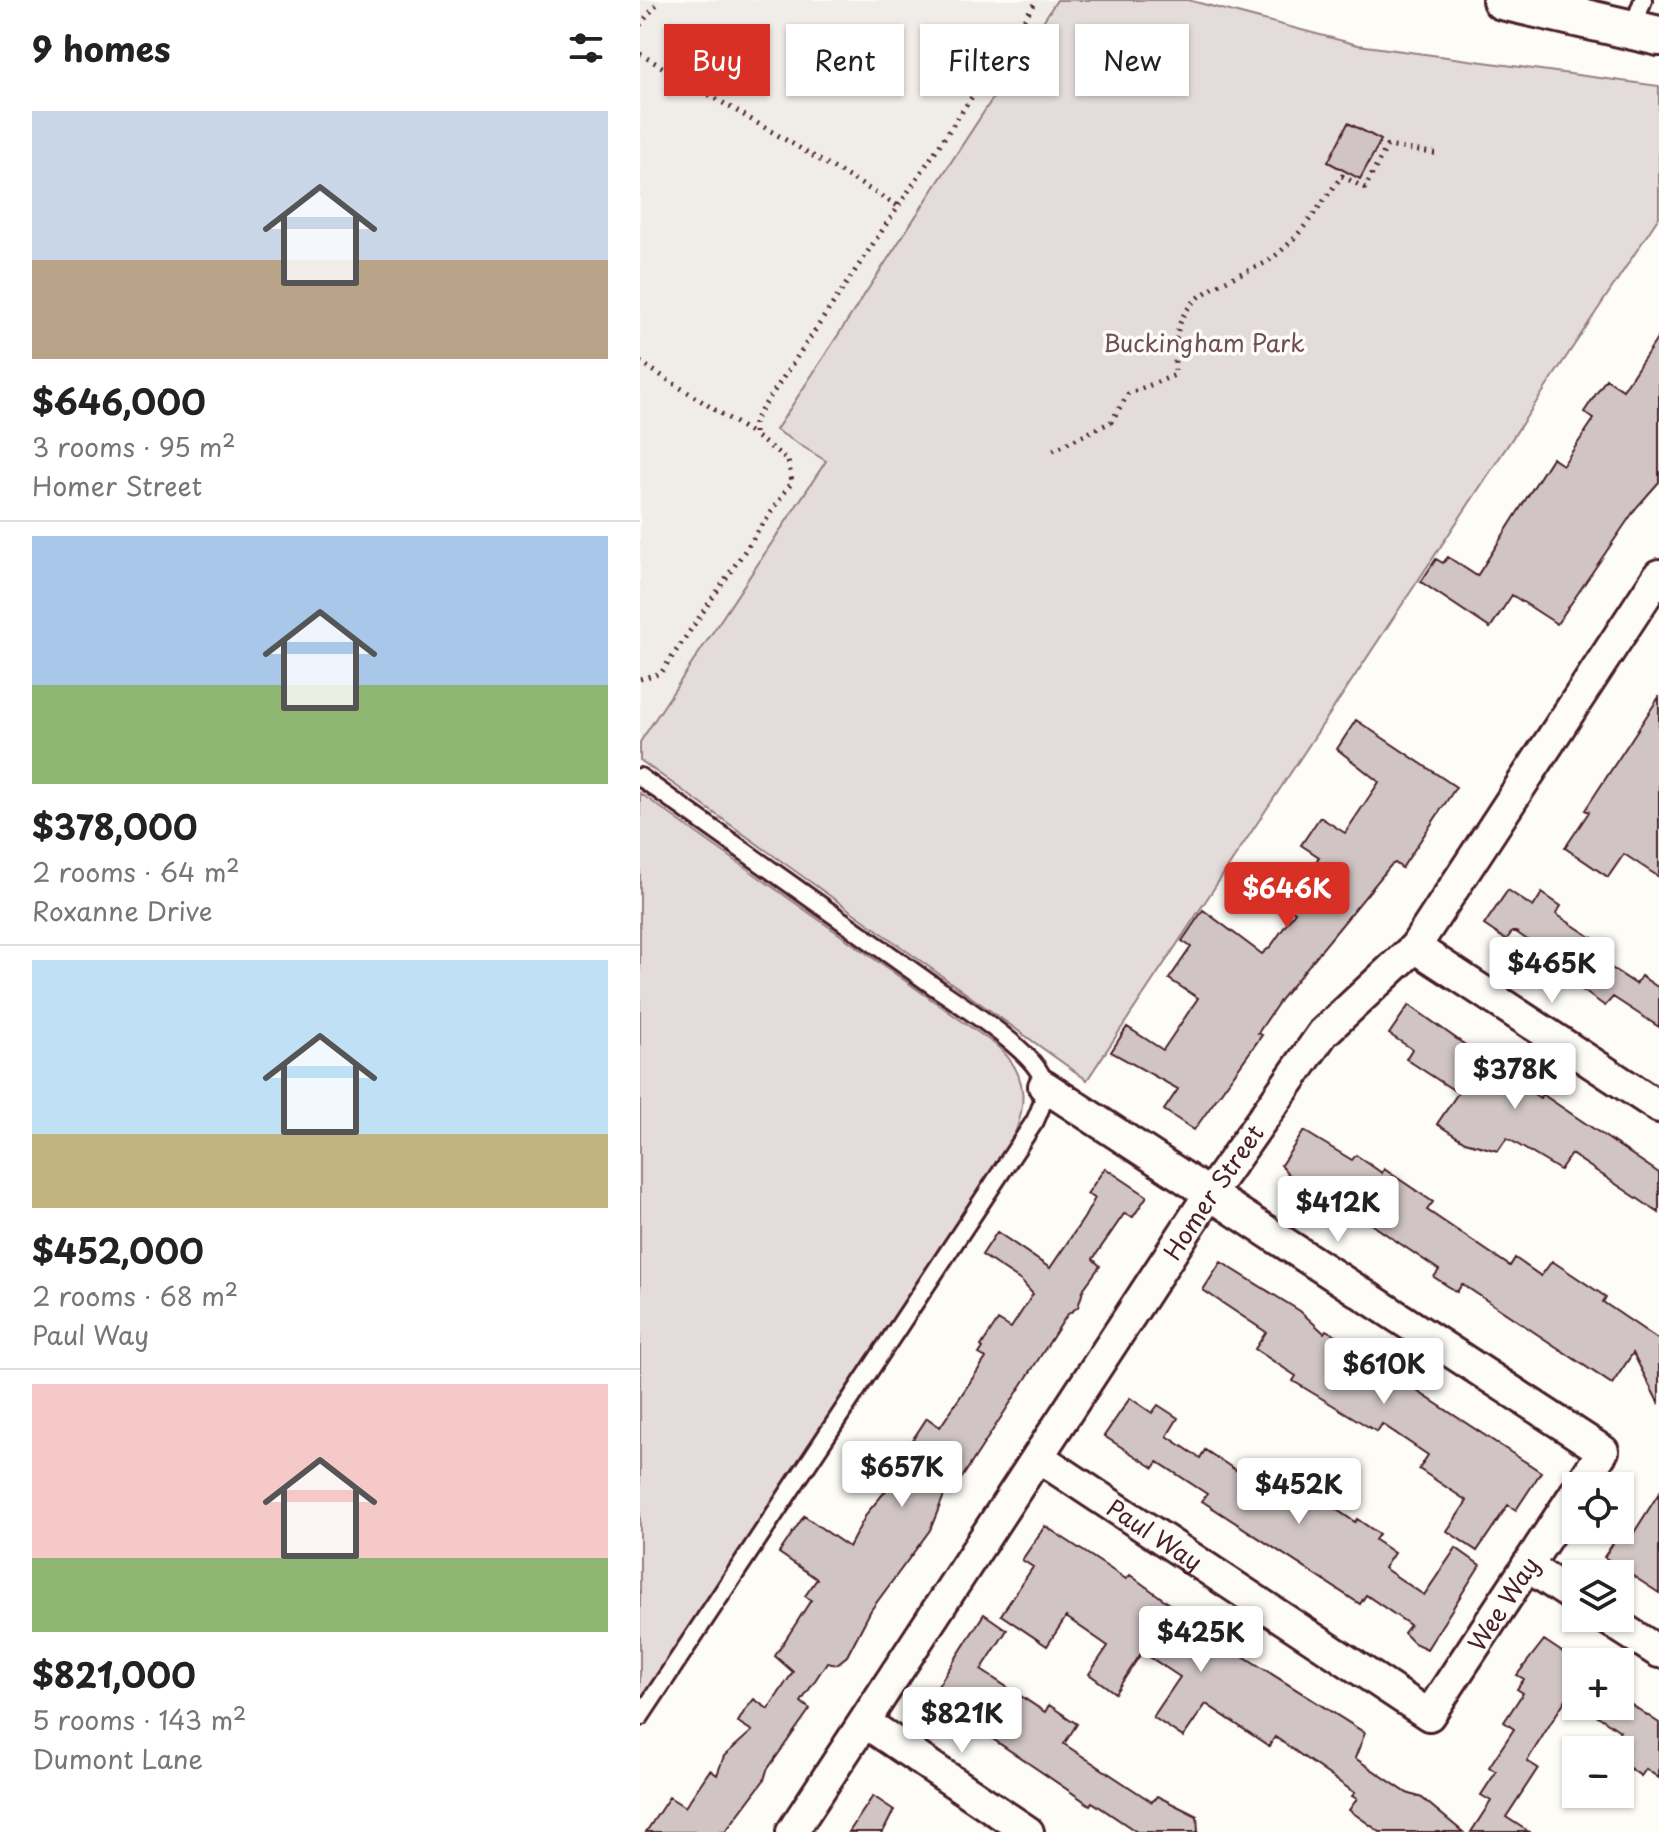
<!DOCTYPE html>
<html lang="en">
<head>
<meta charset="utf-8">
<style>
  :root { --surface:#fff; --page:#f2f2f2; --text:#222; --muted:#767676; --line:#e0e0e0; --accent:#d93025 }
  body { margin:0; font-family:"Playpen Sans",sans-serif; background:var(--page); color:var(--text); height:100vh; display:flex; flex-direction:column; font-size:30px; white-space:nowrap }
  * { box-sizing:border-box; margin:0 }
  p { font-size:26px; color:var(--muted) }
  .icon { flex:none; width:44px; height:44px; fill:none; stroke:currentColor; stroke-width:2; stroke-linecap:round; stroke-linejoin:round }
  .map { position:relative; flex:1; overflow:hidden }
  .drawer { display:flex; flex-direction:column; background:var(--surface); width:640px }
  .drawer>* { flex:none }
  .banner { position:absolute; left:24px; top:24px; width:760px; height:72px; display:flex; gap:16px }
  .fabs { position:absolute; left:922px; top:1472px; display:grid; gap:16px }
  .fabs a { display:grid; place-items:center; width:72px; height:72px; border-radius:0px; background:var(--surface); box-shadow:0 2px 6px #0004; font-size:40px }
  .price { position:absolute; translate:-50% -68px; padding:0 18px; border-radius:8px; background:#fff; color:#222; font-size:26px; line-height:52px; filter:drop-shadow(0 2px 4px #0008) }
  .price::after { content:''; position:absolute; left:50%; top:48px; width:24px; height:18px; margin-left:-12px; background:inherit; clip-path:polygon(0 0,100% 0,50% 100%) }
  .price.active { background:var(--accent); color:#fff }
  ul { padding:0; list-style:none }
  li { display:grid; align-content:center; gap:16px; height:424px; padding:0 32px }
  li+li { border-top:2px solid var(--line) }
  li span { display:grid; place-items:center; height:248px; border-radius:0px; color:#555 }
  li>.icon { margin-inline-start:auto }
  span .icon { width:144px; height:144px; fill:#fffc; stroke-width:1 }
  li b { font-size:34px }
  h2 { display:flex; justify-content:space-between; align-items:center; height:96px; padding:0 32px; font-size:34px }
  .tag { padding:0 28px; border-radius:0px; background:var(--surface); box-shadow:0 2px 6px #0004; font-size:28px; line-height:72px }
  .tag.active { background:var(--accent); color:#fff }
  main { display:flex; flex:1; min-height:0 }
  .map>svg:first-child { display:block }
  .built { fill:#f0ece8 }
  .green { fill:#e3dcda; stroke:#967e82; stroke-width:2 }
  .building { fill:#d0c5c4; stroke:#4a1f2b; stroke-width:2 }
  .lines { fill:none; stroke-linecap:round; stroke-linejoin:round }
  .service-casing { stroke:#4a1f2b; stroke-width:22 }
  .minor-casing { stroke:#4a1f2b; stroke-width:36 }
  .tertiary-casing { stroke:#4a1f2b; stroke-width:44 }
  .path { stroke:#4a1f2b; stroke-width:5; stroke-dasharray:2 6; stroke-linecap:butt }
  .service { stroke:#fdfcf7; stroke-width:16 }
  .minor { stroke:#fdfcf7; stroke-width:30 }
  .tertiary { stroke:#fdfcf7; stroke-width:38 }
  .labels { text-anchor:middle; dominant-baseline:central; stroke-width:7; stroke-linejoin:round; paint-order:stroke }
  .park-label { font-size:24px; fill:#704e57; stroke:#fdfcf7 }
  .street-label { font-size:24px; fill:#4a1f2b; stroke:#fdfcf7 }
</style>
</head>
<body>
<main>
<section class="drawer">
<h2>9 homes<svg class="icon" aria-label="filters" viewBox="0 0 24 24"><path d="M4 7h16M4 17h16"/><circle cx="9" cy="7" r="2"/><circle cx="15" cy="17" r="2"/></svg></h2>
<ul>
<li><span style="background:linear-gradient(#c9d6e8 60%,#b9a48a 0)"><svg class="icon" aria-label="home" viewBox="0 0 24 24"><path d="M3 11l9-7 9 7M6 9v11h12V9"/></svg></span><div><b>$646,000</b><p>3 rooms · 95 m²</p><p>Homer Street</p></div></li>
<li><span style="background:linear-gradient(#a9c7e8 60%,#8fb573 0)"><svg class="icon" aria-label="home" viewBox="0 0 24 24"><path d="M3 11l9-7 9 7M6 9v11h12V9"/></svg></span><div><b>$378,000</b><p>2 rooms · 64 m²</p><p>Roxanne Drive</p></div></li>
<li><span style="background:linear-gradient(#bfe0f5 70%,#c2b280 0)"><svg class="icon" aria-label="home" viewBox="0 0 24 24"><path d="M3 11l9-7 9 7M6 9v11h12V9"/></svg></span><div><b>$452,000</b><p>2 rooms · 68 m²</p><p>Paul Way</p></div></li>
<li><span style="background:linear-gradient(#f6c9c9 70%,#8fb573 0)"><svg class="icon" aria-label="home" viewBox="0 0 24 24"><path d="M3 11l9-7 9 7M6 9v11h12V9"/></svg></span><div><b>$821,000</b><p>5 rooms · 143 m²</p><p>Dumont Lane</p></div></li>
</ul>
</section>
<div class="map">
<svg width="1019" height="1832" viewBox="0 0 1019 1832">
  <rect width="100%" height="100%" fill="#fdfcf7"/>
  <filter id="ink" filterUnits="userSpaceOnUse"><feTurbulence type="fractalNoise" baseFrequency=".0125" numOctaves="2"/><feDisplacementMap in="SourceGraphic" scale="16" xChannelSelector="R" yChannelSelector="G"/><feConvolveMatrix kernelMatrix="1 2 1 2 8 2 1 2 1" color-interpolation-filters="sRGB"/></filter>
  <g filter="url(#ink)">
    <path class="built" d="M0,0H417L137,430L186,461L0,742Z"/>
    <path class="green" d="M417,0H548L718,45L1019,86V217L447,1080L0,760V742L186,461L136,430Z
      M0,793L356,1045C391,1075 387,1109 369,1147L0,1701Z"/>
    <path class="building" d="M708,123L741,140L720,179L688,162Z
      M1019,336V482L996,508L917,624L872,595L850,628L781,582L796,559L803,563L808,557L837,576L912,458L923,465L954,419L944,412L966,379L983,390Z
      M1019,697V877L984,854L968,877L925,848L949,812L945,810Z
      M716,720L816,787L762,868L755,863L751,865L641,999L618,1033L622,1035L554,1130L524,1110L538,1089L471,1052L487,1027L523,1050L558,998L529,979L551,947L542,941L563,910L622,954L631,946L655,912L645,905L679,857L661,845L680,817L705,833L739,782L697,749Z
      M868,890L893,907L902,893L921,906L916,914L969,949L961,961L996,984L1001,976L1019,988V1027L973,997L965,1006L908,966L913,958L876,932H872L866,940L844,925Z
      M769,1005L831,1049L846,1055L863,1073L900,1098L902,1094L1019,1173V1213L931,1154L920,1170L867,1138L858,1151L825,1142L797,1124L818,1093L766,1059L772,1049L749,1034Z
      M664,1131L712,1160L716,1155L742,1173L744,1169L793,1202L787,1210L870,1266L875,1258L901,1276L912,1261L966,1297L963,1302L1019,1340V1404L993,1353L972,1384L822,1284L817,1292L794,1277L799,1270L688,1195L686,1199L648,1174L641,1165Z
      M465,1168L507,1196L493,1217L484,1214L453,1259L460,1266L444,1288L438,1307L427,1315L316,1487L309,1483L290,1530L231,1610L207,1656L197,1664L187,1662L161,1702L170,1709L127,1770L124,1780L85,1832H6L29,1797L45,1807L70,1770L77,1775L84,1756L112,1731L98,1722L105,1710L114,1699L128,1709L153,1672L135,1656L171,1600L165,1596L177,1579L139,1553L164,1516L209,1547L227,1513L259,1475L252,1471L287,1418L300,1427L346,1358L339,1354L343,1348L341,1346L358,1320L371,1328L393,1294L381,1281L342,1255L357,1232L410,1268L444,1218L455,1198L447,1194Z
      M581,1262L660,1311L684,1333L686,1330L732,1356L751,1369L748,1372L901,1472L876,1510L868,1505L837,1551L807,1531L827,1501L779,1469L788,1455L742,1424L737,1432L653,1381L656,1376L615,1349L626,1332L563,1290Z
      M490,1398L512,1413L518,1405L538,1418L527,1436L560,1458L565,1450L626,1490L639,1471L715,1522L717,1519L739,1534L735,1540L754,1553L744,1568L784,1595L816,1548L840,1565L787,1649L774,1643L764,1633L770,1625L726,1595L720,1604L562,1501L567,1494L518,1462L514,1468L464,1436Z
      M1019,1493V1593L964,1557L978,1536L988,1542Z
      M405,1526L486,1579L490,1575L589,1647L725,1733L715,1758L767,1793L782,1798L823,1832H740L709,1810L717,1799L712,1796L715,1793L635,1737L629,1746L566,1704L543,1737L513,1717L540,1677L502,1652L475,1693L449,1674L468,1646L426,1617L407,1646L361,1615L393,1567L382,1560Z
      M344,1614L367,1630L341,1670L405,1712L409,1705L437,1724L424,1744L512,1802L517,1796L557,1816L558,1832H497L452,1802L450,1805L291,1697Z
      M904,1640L937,1662L936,1683L887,1761L898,1768L866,1817L889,1832H831L851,1801L841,1795L856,1772L849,1767L874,1729L864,1722L883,1693L877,1689L884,1679L877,1675Z
      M980,1697L1019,1723V1778L1006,1769L1001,1776L980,1761L989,1746L976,1737L980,1731L943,1706H980Z
      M233,1796L254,1810L243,1832H209Z"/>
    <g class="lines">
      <defs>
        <path id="service" d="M992,30L1003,0
          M0,777C96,845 192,914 288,982C316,1002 387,1046 401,1075C408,1091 402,1106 395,1121L0,1717"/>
        <g id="minor">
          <path d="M775,947L1019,1107"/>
          <path d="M404,1086L963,1451L940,1486"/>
          <path id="s1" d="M400,1458L789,1715L936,1492"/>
          <path d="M887,1566L936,1598"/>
          <path d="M966,1618L1019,1652"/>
          <path d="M226,1723L388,1832"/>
          <path id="s2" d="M152,1832L571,1192L683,1033L775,947L1019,575"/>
        </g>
        <path id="tertiary" d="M862,0L1019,36"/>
      </defs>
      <use href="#service" class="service-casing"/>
      <use href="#minor" class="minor-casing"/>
      <use href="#tertiary" class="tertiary-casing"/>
      <path class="path" d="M0,25L20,0
        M0,54L258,206
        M0,362L113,434
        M413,450L471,422L488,394L535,375C533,311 546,300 602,273C613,268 626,264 635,256C663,234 680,204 702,176L725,188L747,146L799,154
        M0,679L21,673L152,482L148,460L114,435V421L397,0"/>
      <use href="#service" class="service"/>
      <use href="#minor" class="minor"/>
      <use href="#tertiary" class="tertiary"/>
    </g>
  </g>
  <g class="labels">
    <g class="park-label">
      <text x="564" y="342">Buckingham Park</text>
    </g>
    <g class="street-label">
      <text stroke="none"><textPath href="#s2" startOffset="766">Homer Street</textPath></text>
      <text stroke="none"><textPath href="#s1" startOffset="138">Paul Way</textPath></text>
      <text stroke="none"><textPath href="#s1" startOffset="600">Wee Way</textPath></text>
    </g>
  </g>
</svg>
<div class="fabs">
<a><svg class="icon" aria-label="locate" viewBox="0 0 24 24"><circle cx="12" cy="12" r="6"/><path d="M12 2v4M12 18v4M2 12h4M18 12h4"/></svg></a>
<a><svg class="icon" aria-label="layers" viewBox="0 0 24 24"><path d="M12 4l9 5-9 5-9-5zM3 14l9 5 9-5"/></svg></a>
<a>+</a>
<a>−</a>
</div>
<b class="price active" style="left:647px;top:930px">$646K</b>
<b class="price" style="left:912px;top:1005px">$465K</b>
<b class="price" style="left:875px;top:1111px">$378K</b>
<b class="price" style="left:698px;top:1244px">$412K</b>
<b class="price" style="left:744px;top:1406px">$610K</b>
<b class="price" style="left:262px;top:1509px">$657K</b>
<b class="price" style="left:659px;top:1526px">$452K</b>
<b class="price" style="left:561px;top:1674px">$425K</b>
<b class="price" style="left:322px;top:1755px">$821K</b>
<div class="banner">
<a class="tag active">Buy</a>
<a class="tag">Rent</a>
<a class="tag">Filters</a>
<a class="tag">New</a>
</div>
</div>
</main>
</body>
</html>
